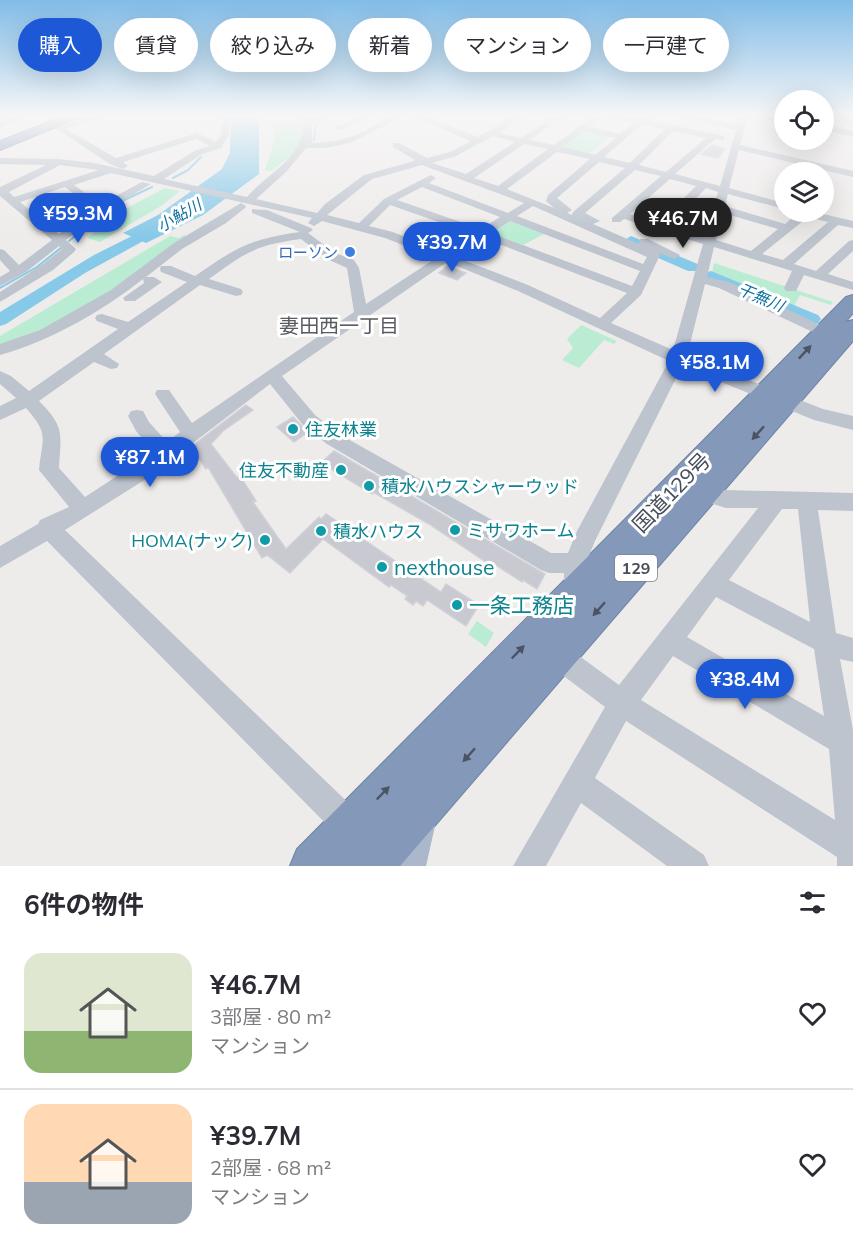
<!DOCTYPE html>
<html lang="ja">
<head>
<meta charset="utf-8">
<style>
  :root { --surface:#fff; --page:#f7f7f7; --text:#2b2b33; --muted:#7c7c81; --line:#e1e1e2; --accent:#1d59d6 }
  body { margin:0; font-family:Mulish,"Noto Sans JP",sans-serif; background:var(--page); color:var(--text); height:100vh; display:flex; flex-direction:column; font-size:22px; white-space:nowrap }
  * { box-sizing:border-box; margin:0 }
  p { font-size:20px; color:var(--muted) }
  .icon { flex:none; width:33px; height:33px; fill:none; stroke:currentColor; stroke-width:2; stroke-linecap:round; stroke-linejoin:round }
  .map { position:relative; height:866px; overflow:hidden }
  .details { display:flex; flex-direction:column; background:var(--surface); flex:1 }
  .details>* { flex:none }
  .hud { position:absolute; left:18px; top:18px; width:818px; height:54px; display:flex; gap:12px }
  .tools { position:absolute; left:774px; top:90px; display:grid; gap:12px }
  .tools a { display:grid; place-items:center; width:60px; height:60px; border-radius:50%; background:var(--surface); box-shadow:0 6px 24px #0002; font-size:30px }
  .price { position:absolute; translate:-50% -51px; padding:0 14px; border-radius:21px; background:var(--accent); color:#fff; font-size:20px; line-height:39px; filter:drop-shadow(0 2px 3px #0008) }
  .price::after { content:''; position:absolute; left:50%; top:36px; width:18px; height:14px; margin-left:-9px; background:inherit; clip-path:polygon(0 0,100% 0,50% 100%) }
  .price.current { background:#222; color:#fff }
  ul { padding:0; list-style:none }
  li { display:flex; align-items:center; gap:18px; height:150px; padding:0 24px }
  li+li { border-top:2px solid var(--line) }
  li span { display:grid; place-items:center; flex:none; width:168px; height:120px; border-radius:18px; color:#555 }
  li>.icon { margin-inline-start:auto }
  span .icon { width:72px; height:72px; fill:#fffc; stroke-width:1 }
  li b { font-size:26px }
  h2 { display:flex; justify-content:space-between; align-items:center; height:72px; padding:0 24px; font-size:26px }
  .tag { padding:0 21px; border-radius:27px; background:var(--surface); box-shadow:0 6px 24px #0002; font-size:21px; line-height:54px }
  .tag.current { background:var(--accent); color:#fff }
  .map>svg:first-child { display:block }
  .green { fill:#b9ecd3 }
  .water { fill:#87c9e8 }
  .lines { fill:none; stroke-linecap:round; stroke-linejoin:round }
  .stream { stroke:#87c9e8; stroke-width:2 }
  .river { fill:#87c9e8; fill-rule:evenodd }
  .building { fill:#c9cad1; stroke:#d0d1d7; stroke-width:1.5 }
  .highway-casing { stroke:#6f83a6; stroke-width:2 }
  .minor { fill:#bdc4ce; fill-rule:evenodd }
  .major { fill:#abb7ca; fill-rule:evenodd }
  .highway { fill:#8498ba; fill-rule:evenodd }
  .oneway { fill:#4b5462 }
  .shop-dot { fill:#3f7fe0; stroke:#fff; stroke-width:2 }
  .culture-dot { fill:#0f9aa8; stroke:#fff; stroke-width:2 }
  .labels { text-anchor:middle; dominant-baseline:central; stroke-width:6; stroke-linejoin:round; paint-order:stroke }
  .far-shop-label { font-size:15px; fill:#366cbe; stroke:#fff; text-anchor:end }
  .far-water-label { font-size:16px; font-style:italic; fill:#1071a0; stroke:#fff }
  .shield { fill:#fff; stroke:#7d828a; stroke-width:1.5 }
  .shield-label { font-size:16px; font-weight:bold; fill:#454d58 }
  .culture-label { font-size:18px; fill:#0d838f; stroke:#fff; text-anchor:start }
  .neighbourhood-label { font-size:20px; fill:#595b60; stroke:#fff }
  .near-street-label { font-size:21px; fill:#454d58; stroke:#fff }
  .near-culture-label { font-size:21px; fill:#0d838f; stroke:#fff; text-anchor:start }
</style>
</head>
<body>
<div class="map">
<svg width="853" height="866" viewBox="0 0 853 866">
  <rect width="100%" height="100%" fill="#eeeceb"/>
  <path class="green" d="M269,115H305L306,135L293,155L271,171L265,170C272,148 280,137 269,115Z
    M583,130L611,136L588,155L560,149Z
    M165,188L180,191L161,206L100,242L87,238L123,210Z
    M508,220L544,234L523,245L490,233Z
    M184,235L186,236L116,291L44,329L0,347V336L170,236L179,238Z
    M714,263L833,302L831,305L800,295L795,304L796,310L712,273Z
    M581,325L617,341L614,344L604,340L579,368L562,360L573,348L567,339Z
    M477,621L494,633L486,647L468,634Z"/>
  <path class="water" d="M231,115H252L259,122V174L203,215L146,243L123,233L158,215L222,169L230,153Z"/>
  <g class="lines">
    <path class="stream" d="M313,115L316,124L314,140
      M173,178L188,170L201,157
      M120,202L152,187
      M69,241L106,210
      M0,288L37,267L62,247"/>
    <path class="river" d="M162,221L167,222L169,225L167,228L85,273L6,324L0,326V312L94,255Z
      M631,236L700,265L702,268L700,271H688L626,244L623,241Z
      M711,271L818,315L821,319L818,323H806L705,279L703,276L705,273Z"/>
  </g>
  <path class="building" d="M712,145L725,149L718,158L701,154Z
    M447,266L466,273L457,280L439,273Z
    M246,405L253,410L223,431L211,444L234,474L240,480L242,479L256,501L253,502L286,549L319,517L321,519L326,514L441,592L446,584L479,605L466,626L427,600L423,606L416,601L413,605L405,599L407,596L391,585L389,587L323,539L290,573L267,555L262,558L208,467L206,469L191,447Z
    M293,417L308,432L294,442L277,427Z
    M334,451L545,574L537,589L523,580L522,582L488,560L486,562L429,524L373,492L372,494L321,463Z"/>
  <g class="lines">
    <defs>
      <path id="highway" d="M67,115H85L0,150V141Z
        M853,295V313L840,328L845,322L853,320V341L400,866H290L297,849L846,297Z"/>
    </defs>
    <use href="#highway" class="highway-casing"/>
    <path class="minor" d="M18,115H30L0,128V122Z
      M94,115H107L66,129L116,158L197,133L216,142L221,135L222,115H230L229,135L221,148L202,154L164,179L247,197C268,172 311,155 302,115H310L311,119L322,115H334L312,124V143C330,143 347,139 363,132C381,123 384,115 406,115L350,143L325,148H306L286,172L256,199L317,213L325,204L364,175L414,161L415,160L393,147V143H399L427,158L450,152L471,141L409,115H421L478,137L515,115H524L500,133L521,138L555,115H565L530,140L554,145L595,115H604L590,127L620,134L634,123L605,115L639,119L643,115H652L647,120L724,136V140L715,139L675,174L720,186L736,130L673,115H690L737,125L740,115H748L740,145L853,171V177L739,150L729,188L784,203V209L728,194L725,206L785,224L799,212H815L853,221V228L838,225L794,264L816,271L849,241L853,240V251L828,274L853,282V290L804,275L796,291H786L784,288L792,271L714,247L707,277L729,282L829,329L831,332L824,337L819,335L719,288L705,284L687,356L823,409L853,416V430L814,420L682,366L595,541L586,563V592L583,600L575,603L567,600L564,592V573H549L541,570L327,444L303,425L270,384L146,479L65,530L362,816L366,827L362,838L351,842L340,838L47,541L0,568V546L38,524L40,520L69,507L39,470C42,438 50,435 26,408L0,420V406L16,398L0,384V371L11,376L29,391L118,329L97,321L95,318L97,315L102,314L128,322L187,282L161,272L160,269L161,266H171L195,276C237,247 250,239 300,232L252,213V209L267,210L311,228L313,230L308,233L335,253L354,260L359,268L366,304L436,258L385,238L322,221L314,226L308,223L312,218L111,173L74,185L101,204L142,182L151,184L98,215L66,240L76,249L74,252L53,270L0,302V292L43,264L62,249L59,246L26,272L0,286V277L10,271L0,260V249L4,250L19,265L52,240L0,196V187L46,165L0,164V158L59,159L94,163L154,176L196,150L210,146L196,139L123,162L128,166L123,169L110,164L55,128ZM642,124L665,129L630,163L604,157ZM584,131L616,138L595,155L563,147ZM673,131L706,138L666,172L639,165ZM493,136L515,142L466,174L432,163L456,156ZM524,144L548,149L498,186L474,178ZM557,152L590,159L548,195L546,201L554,208L507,189ZM599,162L625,168L573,212L572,215L567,213L572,210L557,198ZM60,165L99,170L14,197L9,192ZM422,165L524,203L508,213L429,183L436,178L431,175L384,199L359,223L327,215L372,179ZM635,170L661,176L612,218V222H620L624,219L703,244L673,350L611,323L641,295L660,255L659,253L674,259L680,255L648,239H640L639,244L593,224L600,221L585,213ZM670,179L696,186L659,223L630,214ZM65,187L93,209L59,234L20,202ZM422,187L500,217L481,229L397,200ZM706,188L718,192L705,237L669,226ZM390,205L473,234L445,253L393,232L369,226ZM533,206L647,257L643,264L517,216ZM723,213L778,229L751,251L716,240ZM808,217L828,222L783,260L762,254ZM510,221L640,271L632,286L491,233ZM483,238L627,293L600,318L528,285L455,257ZM301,239L327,259L347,268L354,312L192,423L169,390H157L155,394L180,432L167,442L149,422L143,411L137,410L131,411L128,416L136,431L154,452L85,497L59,468C61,433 65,427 39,401L94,362L111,369L117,368L119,364L104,354L200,285L236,296L241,295L243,292L241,289L209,279C245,253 255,245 301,239ZM447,262L518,291L669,361L577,531L568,553H551L339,434L315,415L282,376Z
      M363,115H375L340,130L333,128Z
      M756,115L784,118V122L757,117Z
      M836,115H845L853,121V128Z
      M824,125L853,131V137L824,130Z
      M241,203L246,206L245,208L226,223L182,249L146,277H154L162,282L135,301H125L123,298L144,283L143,279C102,311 51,341 0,355V344L40,330L111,290L174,243Z
      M704,485L726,490L853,493V511L818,510L836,633L853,638V662L840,659L853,730V866H837V857L626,721L595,778L704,855L709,866H667L581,803L546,866H513L605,707L549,665L546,656L549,647L558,644L567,647L619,685L758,508H726L697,499L694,493L697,487ZM782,509H798L810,622L729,580ZM716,597L814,649L824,716L687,637ZM673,656L829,749L835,820L641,700Z"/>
    <path class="major" d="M416,807L429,813L435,826L426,866H386L403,813Z"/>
    <use href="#highway" class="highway"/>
  </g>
  <defs><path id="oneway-solid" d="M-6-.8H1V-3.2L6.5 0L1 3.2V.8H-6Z" transform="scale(1.5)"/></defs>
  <g class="oneway">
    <use href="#oneway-solid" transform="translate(805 352) rotate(-47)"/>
    <use href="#oneway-solid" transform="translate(758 433) rotate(132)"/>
    <use href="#oneway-solid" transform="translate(599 609) rotate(132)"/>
    <use href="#oneway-solid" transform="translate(518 652) rotate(-46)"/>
    <use href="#oneway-solid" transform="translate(469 755) rotate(132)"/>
    <use href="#oneway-solid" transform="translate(383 793) rotate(-46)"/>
  </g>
  <linearGradient id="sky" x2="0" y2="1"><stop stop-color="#81bce8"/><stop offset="0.49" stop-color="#f7f6f6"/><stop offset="1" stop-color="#f7f6f6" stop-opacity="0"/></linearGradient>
  <rect width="853" height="236" fill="url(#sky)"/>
  <circle class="shop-dot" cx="350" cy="252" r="6"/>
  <g class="culture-dot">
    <circle cx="293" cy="429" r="6"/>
    <circle cx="341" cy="470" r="6"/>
    <circle cx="369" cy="486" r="6"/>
    <circle cx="455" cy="530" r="6"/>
    <circle cx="321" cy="531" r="6"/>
    <circle cx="265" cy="540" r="6"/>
    <circle cx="382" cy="567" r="6"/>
    <circle cx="457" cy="605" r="6"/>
  </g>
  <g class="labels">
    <g class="far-shop-label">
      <text x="338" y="252">ローソン</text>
    </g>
    <g class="far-water-label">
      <text transform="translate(179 215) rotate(-30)">小鮎川</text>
      <text transform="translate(761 297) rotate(23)">干無川</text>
    </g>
    <rect class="shield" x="615" y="555" width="42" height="26" rx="4.5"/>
    <g class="shield-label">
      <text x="636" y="568">129</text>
    </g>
    <g class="culture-label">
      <text x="305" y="429">住友林業</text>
      <text x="329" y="470" text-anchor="end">住友不動産</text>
      <text x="381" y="486">積水ハウスシャーウッド</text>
      <text x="467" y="530">ミサワホーム</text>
      <text x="333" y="531">積水ハウス</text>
      <text x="253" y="540" text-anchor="end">HOMA(ナック)</text>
    </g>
    <g class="neighbourhood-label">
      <text x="339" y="325">妻田西一丁目</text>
    </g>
    <g class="near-street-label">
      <text transform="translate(671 492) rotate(-46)">国道129号</text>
    </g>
    <g class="near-culture-label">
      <text x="394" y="567">nexthouse</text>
      <text x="469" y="605">一条工務店</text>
    </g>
  </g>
</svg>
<div class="tools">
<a><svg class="icon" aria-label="locate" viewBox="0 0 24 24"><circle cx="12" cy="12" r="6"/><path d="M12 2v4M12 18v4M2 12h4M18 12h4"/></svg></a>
<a><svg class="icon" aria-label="layers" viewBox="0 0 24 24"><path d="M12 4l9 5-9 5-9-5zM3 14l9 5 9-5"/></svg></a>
</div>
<b class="price" style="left:78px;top:244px">¥59.3M</b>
<b class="price current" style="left:683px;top:249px">¥46.7M</b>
<b class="price" style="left:452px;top:273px">¥39.7M</b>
<b class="price" style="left:715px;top:393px">¥58.1M</b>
<b class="price" style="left:150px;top:488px">¥87.1M</b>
<b class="price" style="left:745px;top:710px">¥38.4M</b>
<div class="hud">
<a class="tag current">購入</a>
<a class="tag">賃貸</a>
<a class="tag">絞り込み</a>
<a class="tag">新着</a>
<a class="tag">マンション</a>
<a class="tag">一戸建て</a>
</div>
</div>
<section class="details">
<h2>6件の物件<svg class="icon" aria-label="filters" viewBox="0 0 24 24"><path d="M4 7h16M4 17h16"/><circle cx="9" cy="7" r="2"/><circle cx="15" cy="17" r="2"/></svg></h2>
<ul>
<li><span style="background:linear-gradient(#dfe7d0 65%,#8fb573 0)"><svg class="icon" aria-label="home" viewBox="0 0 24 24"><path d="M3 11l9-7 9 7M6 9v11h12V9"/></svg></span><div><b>¥46.7M</b><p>3部屋 · 80 m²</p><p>マンション</p></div><svg class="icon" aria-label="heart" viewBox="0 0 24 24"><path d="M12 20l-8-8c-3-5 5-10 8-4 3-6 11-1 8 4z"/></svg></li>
<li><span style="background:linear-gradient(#ffd9b3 65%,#9aa5b1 0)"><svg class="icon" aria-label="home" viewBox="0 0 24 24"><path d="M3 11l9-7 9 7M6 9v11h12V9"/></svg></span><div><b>¥39.7M</b><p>2部屋 · 68 m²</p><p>マンション</p></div><svg class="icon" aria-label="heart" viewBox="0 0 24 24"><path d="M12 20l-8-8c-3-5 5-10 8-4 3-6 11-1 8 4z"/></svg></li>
</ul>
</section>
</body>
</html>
